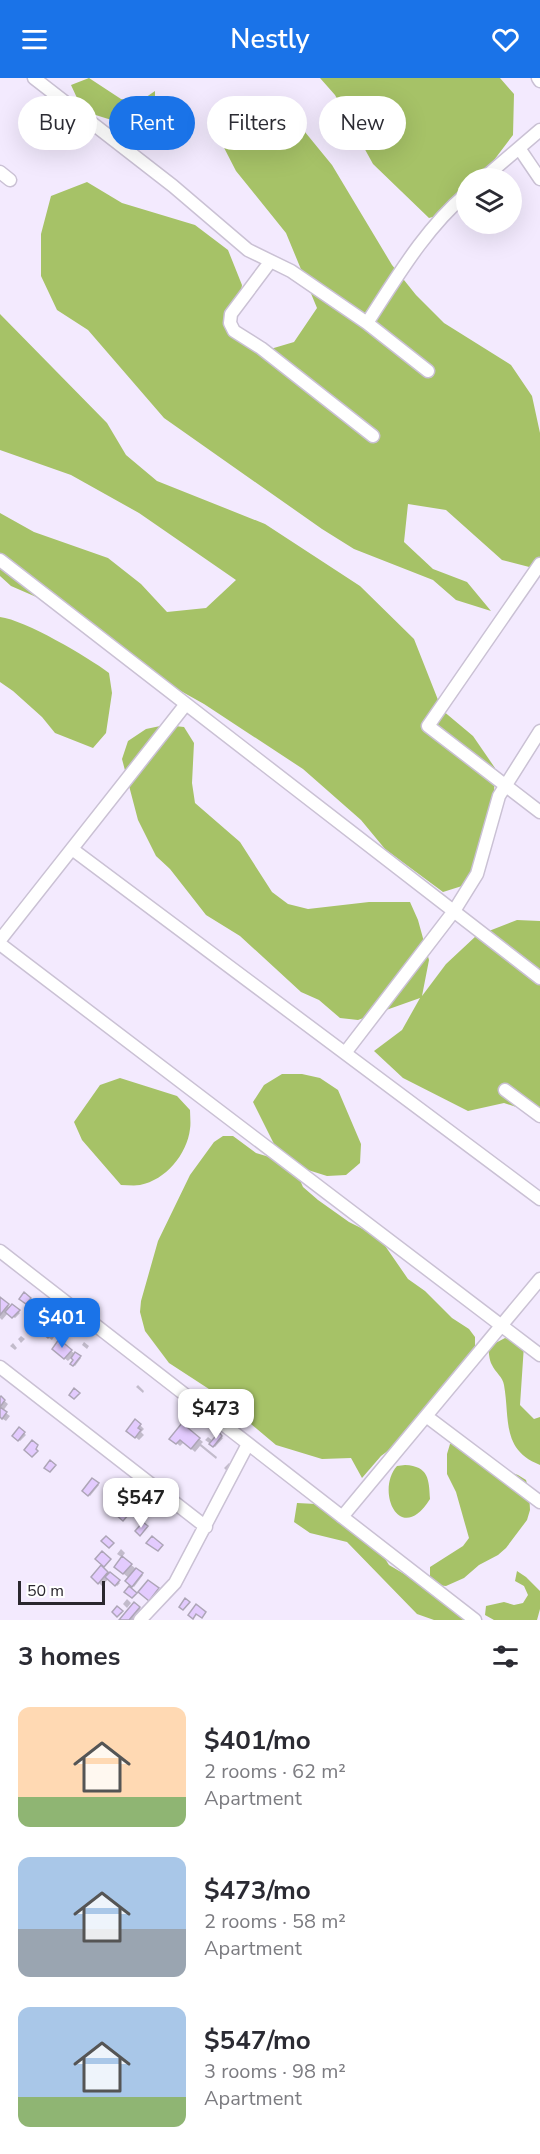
<!DOCTYPE html>
<html lang="en">
<head>
<meta charset="utf-8">
<style>
  :root { --surface:#fff; --page:#f7f7f7; --text:#2b2b33; --muted:#7c7c81; --accent:#1a73e8 }
  body { margin:0; font-family:"Nunito Sans",sans-serif; background:var(--page); color:var(--text); height:100vh; display:flex; flex-direction:column; font-size:22px; white-space:nowrap }
  * { box-sizing:border-box; margin:0 }
  p { font-size:20px; color:var(--muted) }
  .icon { flex:none; width:33px; height:33px; fill:none; stroke:currentColor; stroke-width:2; stroke-linecap:round; stroke-linejoin:round }
  .map { position:relative; height:1542px; overflow:hidden }
  .details { display:flex; flex-direction:column; background:var(--surface); flex:1 }
  .details>* { flex:none }
  .guide { position:absolute; left:18px; top:18px; width:504px; height:54px; display:flex; gap:12px }
  .controls { position:absolute; left:456px; top:90px; display:grid; gap:12px }
  .controls a { display:grid; place-items:center; width:66px; height:66px; border-radius:50%; background:var(--surface); box-shadow:0 6px 24px #0002; font-size:30px }
  .scale { position:absolute; left:18px; bottom:15px; width:87px; box-sizing:border-box; padding-left:6px; border:3px solid #2a272e; border-top:0; font-size:16px; line-height:21px; white-space:nowrap; color:#2a272e; -webkit-text-stroke:4px #fff; paint-order:stroke }
  .price { position:absolute; translate:-50% -51px; padding:0 14px; border-radius:12px; background:#fff; color:#222; font-size:20px; line-height:39px; filter:drop-shadow(0 2px 3px #0008) }
  .price::after { content:''; position:absolute; left:50%; top:36px; width:18px; height:14px; margin-left:-9px; background:inherit; clip-path:polygon(0 0,100% 0,50% 100%) }
  .price.active { background:var(--accent); color:#fff }
  ul { padding:0; list-style:none }
  li { display:flex; align-items:center; gap:18px; height:150px; padding:0 18px }
  li span { display:grid; place-items:center; flex:none; width:168px; height:120px; border-radius:12px; color:#555 }
  li>.icon { margin-inline-start:auto }
  span .icon { width:72px; height:72px; fill:#fffc; stroke-width:1 }
  li b { font-size:26px }
  h2 { display:flex; justify-content:space-between; align-items:center; height:72px; padding:0 18px; font-size:26px }
  .pill { padding:0 21px; border-radius:27px; background:var(--surface); box-shadow:0 6px 24px #0002; font-size:21px; line-height:54px }
  .pill.active { background:var(--accent); color:#fff }
  header { display:flex; justify-content:space-between; align-items:center; height:78px; padding:0 18px; background:var(--accent); color:#fff; font-size:27px; font-weight:600 }
  .map>svg:first-child { display:block }
  .forest { fill:#a6c267 }
  .shadow { fill:#0003 }
  .building { fill:#e3cbfe; stroke:#ada5b7; stroke-width:1.5 }
  .lines { fill:none; stroke-linecap:round; stroke-linejoin:round }
  .minor-casing { stroke:#cac1d4; stroke-width:15 }
  .minor { stroke:#fff; stroke-width:12 }
</style>
</head>
<body>
<header><svg class="icon" aria-label="menu" viewBox="0 0 24 24"><path d="M4 6h16M4 12h16M4 18h16"/></svg>Nestly<svg class="icon" aria-label="heart" viewBox="0 0 24 24"><path d="M12 20l-8-8c-3-5 5-10 8-4 3-6 11-1 8 4z"/></svg></header>
<div class="map">
<svg width="540" height="1542" viewBox="0 0 540 1542">
  <rect width="100%" height="100%" fill="#f3eafe"/>
  <path class="forest" d="M89,0L121,21L139,24L155,13V33L142,47L121,45L83,33L71,7Z
    M320,0H500L514,16L513,57L488,90L485,100H466V130L429,140L373,86L335,17Z
    M238,19L275,29L305,54L332,87L392,187L416,217L444,245L511,287L532,318L540,355V489L537,491L502,482L446,432L408,426L404,464L433,491L467,504L491,533L456,522L433,502L354,471L322,451L164,340L88,252L57,232L41,198V156L51,118L87,104L122,125L195,147L228,172L242,207L236,243L257,275L294,264L317,230L286,155L236,93L218,58Z
    M0,236L107,345L126,377L157,403L265,446L360,508L414,561L442,632L473,658L495,690L492,768L481,802L443,814L385,771L361,742L303,691L204,626L136,588L80,538L11,508L0,498V435L34,454L108,480L141,506L167,534L206,530L236,502L139,435L71,397L0,372Z
    M0,539C25,542 88,579 109,595L112,615L106,655L93,670L55,655L42,639L13,613L0,604Z
    M165,647L184,649L194,665L192,705L195,725L240,764L272,814L288,826L308,831L369,824H410L418,842L429,882L422,918L446,886L476,858L517,842L540,843V1037L504,1025L468,1033L403,1000L374,973L402,952L420,920L358,942L340,940L319,922L301,914L240,858L206,837L170,791L156,778L138,742L122,681L128,663L146,651Z
    M282,996H302L320,1000L338,1012L361,1066L360,1085L346,1097L327,1098L308,1092L276,1070L253,1024L264,1007Z
    M120,1000L177,1018L190,1032C190,1038 191,1045 190,1051C187,1076 166,1102 140,1107C134,1108 127,1107 121,1107L82,1062L74,1044L100,1007Z
    M223,1058H233L256,1075L276,1081L299,1100L303,1109L318,1122L349,1144L379,1159L408,1201L425,1213L452,1240L469,1251L475,1259V1269L467,1286L413,1354L381,1378L362,1400L351,1380L322,1381L276,1367L212,1313L169,1285L145,1253L140,1234L141,1223L158,1163L190,1097L214,1064Z
    M505,1260L524,1267L520,1327L534,1341L540,1339V1387C501,1372 510,1340 504,1307C503,1299 495,1294 492,1287C489,1282 489,1274 488,1269Z
    M459,1364L501,1391L518,1397L526,1402L529,1413L530,1432L527,1442L506,1470L498,1477L479,1487L464,1500L446,1508L436,1507L430,1500V1489L463,1468L469,1460L456,1414L447,1396V1376L450,1366Z
    M405,1387C429,1388 429,1402 430,1421C400,1469 375,1413 397,1388Z
    M297,1425L316,1426L367,1453L389,1487L472,1536L478,1542H434L417,1536L347,1464L310,1455L294,1444Z
    M517,1493L526,1499L540,1513V1531L537,1542H494L485,1537L486,1528L504,1524L514,1527L523,1525L528,1517L524,1508L515,1503Z"/>
  <path class="shadow" d="M0,1221L10,1230L12,1228L20,1235L15,1240L8,1235L2,1242L0,1240Z
    M42,1242L57,1254L52,1262L40,1254Z
    M21,1258L25,1261L21,1265L18,1261Z
    M84,1264L89,1268L87,1271L82,1267Z
    M13,1265L17,1270L15,1272L10,1268Z
    M71,1273L81,1280L75,1288L72,1286L75,1282L72,1279L68,1283L57,1274Z
    M138,1307L144,1313L143,1315L136,1309Z
    M1,1320L8,1326L3,1333L10,1338L6,1343L0,1339Z
    M136,1343L144,1351L141,1354L144,1357L139,1362L128,1353Z
    M183,1347L203,1364L201,1366L217,1379L216,1381L200,1368L195,1374L184,1364L180,1368L171,1360Z
    M20,1351L26,1357L20,1363L14,1358Z
    M219,1357L223,1360L215,1369L205,1362L208,1359L213,1363Z
    M229,1385L234,1390L230,1396L224,1390Z
    M92,1402L99,1407L90,1418L84,1412Z
    M121,1471L125,1475L122,1479L143,1497L134,1509L127,1503L129,1500L119,1492L123,1480L117,1476Z
    M101,1489L120,1505L117,1508L109,1500L102,1508L93,1499Z
    M127,1521L131,1525L127,1530L123,1526Z
    M135,1526L143,1533L135,1542H121Z"/>
  <path class="building" d="M24,1214L31,1220L26,1226L19,1221Z
    M0,1219L9,1226L0,1237Z
    M43,1223L52,1229L48,1236L39,1229Z
    M12,1226L20,1232L12,1240L5,1234Z
    M42,1240L55,1249L48,1260L35,1250Z
    M59,1261L72,1272L64,1281L52,1271Z
    M75,1274L81,1278L73,1288L70,1286L73,1282L71,1280Z
    M74,1310L80,1315L74,1321L69,1317Z
    M1,1318L5,1322L0,1329L7,1334L2,1341L0,1339V1319Z
    M135,1341L141,1346L138,1350L141,1352L135,1360L126,1353Z
    M182,1345L200,1360L191,1371L180,1362L176,1366L169,1361Z
    M19,1349L25,1354L18,1363L12,1358Z
    M219,1354L222,1358L213,1369L209,1366Z
    M32,1362L38,1367L36,1371L38,1373L32,1379L24,1372Z
    M50,1382L56,1387L50,1394L44,1390Z
    M92,1400L99,1405L88,1418L82,1413Z
    M121,1429L129,1436L123,1443L115,1436Z
    M143,1444L148,1448L140,1458L135,1453Z
    M106,1458L114,1465L109,1470L101,1463Z
    M152,1458L163,1467L158,1473L146,1465Z
    M102,1473L111,1481L104,1489L95,1481Z
    M122,1478L132,1486L123,1496L114,1489Z
    M101,1487L108,1494L98,1506L91,1499Z
    M136,1490L143,1495L132,1509L125,1503Z
    M110,1494L120,1502L115,1508L105,1499Z
    M148,1502L159,1510L149,1523L138,1514Z
    M129,1508L137,1515L132,1520L124,1514Z
    M185,1520L190,1524L183,1532L179,1529Z
    M134,1524L140,1529L129,1542H119Z
    M196,1526L206,1534L202,1540L196,1536L193,1541L188,1537Z
    M117,1528L123,1533L117,1539L112,1534Z"/>
  <g class="lines">
    <defs>
      <path id="minor" d="M34,0L173,108L248,172L291,193L367,245C397,199 425,151 466,116
        M538,0L540,3
        M519,70L540,101
        M0,94L10,102
        M484,100L540,52
        M270,184L231,236L230,245L234,253L261,270L373,358
        M367,245L428,293
        M0,482L540,900
        M540,486L428,648L540,734
        M72,771L540,1121
        M0,862L186,626
        M0,866L540,1277
        M345,975L454,833L477,796L499,718L540,653
        M505,1012L540,1038
        M0,1173L475,1542
        M0,1289L206,1449
        M426,1338L540,1424
        M342,1439L540,1201
        M140,1542L175,1505L248,1366"/>
    </defs>
    <use href="#minor" class="minor-casing"/>
    <use href="#minor" class="minor"/>
  </g>
</svg>
<div class="controls">
<a><svg class="icon" aria-label="layers" viewBox="0 0 24 24"><path d="M12 4l9 5-9 5-9-5zM3 14l9 5 9-5"/></svg></a>
</div>
<div class="scale">50 m</div>
<b class="price active" style="left:62px;top:1271px">$401</b>
<b class="price" style="left:216px;top:1362px">$473</b>
<b class="price" style="left:141px;top:1451px">$547</b>
<div class="guide">
<a class="pill">Buy</a>
<a class="pill active">Rent</a>
<a class="pill">Filters</a>
<a class="pill">New</a>
</div>
</div>
<section class="details">
<h2>3 homes<svg class="icon" aria-label="filters" viewBox="0 0 24 24"><path d="M4 7h16M4 17h16"/><circle cx="9" cy="7" r="2"/><circle cx="15" cy="17" r="2"/></svg></h2>
<ul>
<li><span style="background:linear-gradient(#ffd9b3 75%,#8fb573 0)"><svg class="icon" aria-label="home" viewBox="0 0 24 24"><path d="M3 11l9-7 9 7M6 9v11h12V9"/></svg></span><div><b>$401/mo</b><p>2 rooms · 62 m²</p><p>Apartment</p></div></li>
<li><span style="background:linear-gradient(#a9c7e8 60%,#9aa5b1 0)"><svg class="icon" aria-label="home" viewBox="0 0 24 24"><path d="M3 11l9-7 9 7M6 9v11h12V9"/></svg></span><div><b>$473/mo</b><p>2 rooms · 58 m²</p><p>Apartment</p></div></li>
<li><span style="background:linear-gradient(#a9c7e8 75%,#8fb573 0)"><svg class="icon" aria-label="home" viewBox="0 0 24 24"><path d="M3 11l9-7 9 7M6 9v11h12V9"/></svg></span><div><b>$547/mo</b><p>3 rooms · 98 m²</p><p>Apartment</p></div></li>
</ul>
</section>
</body>
</html>
